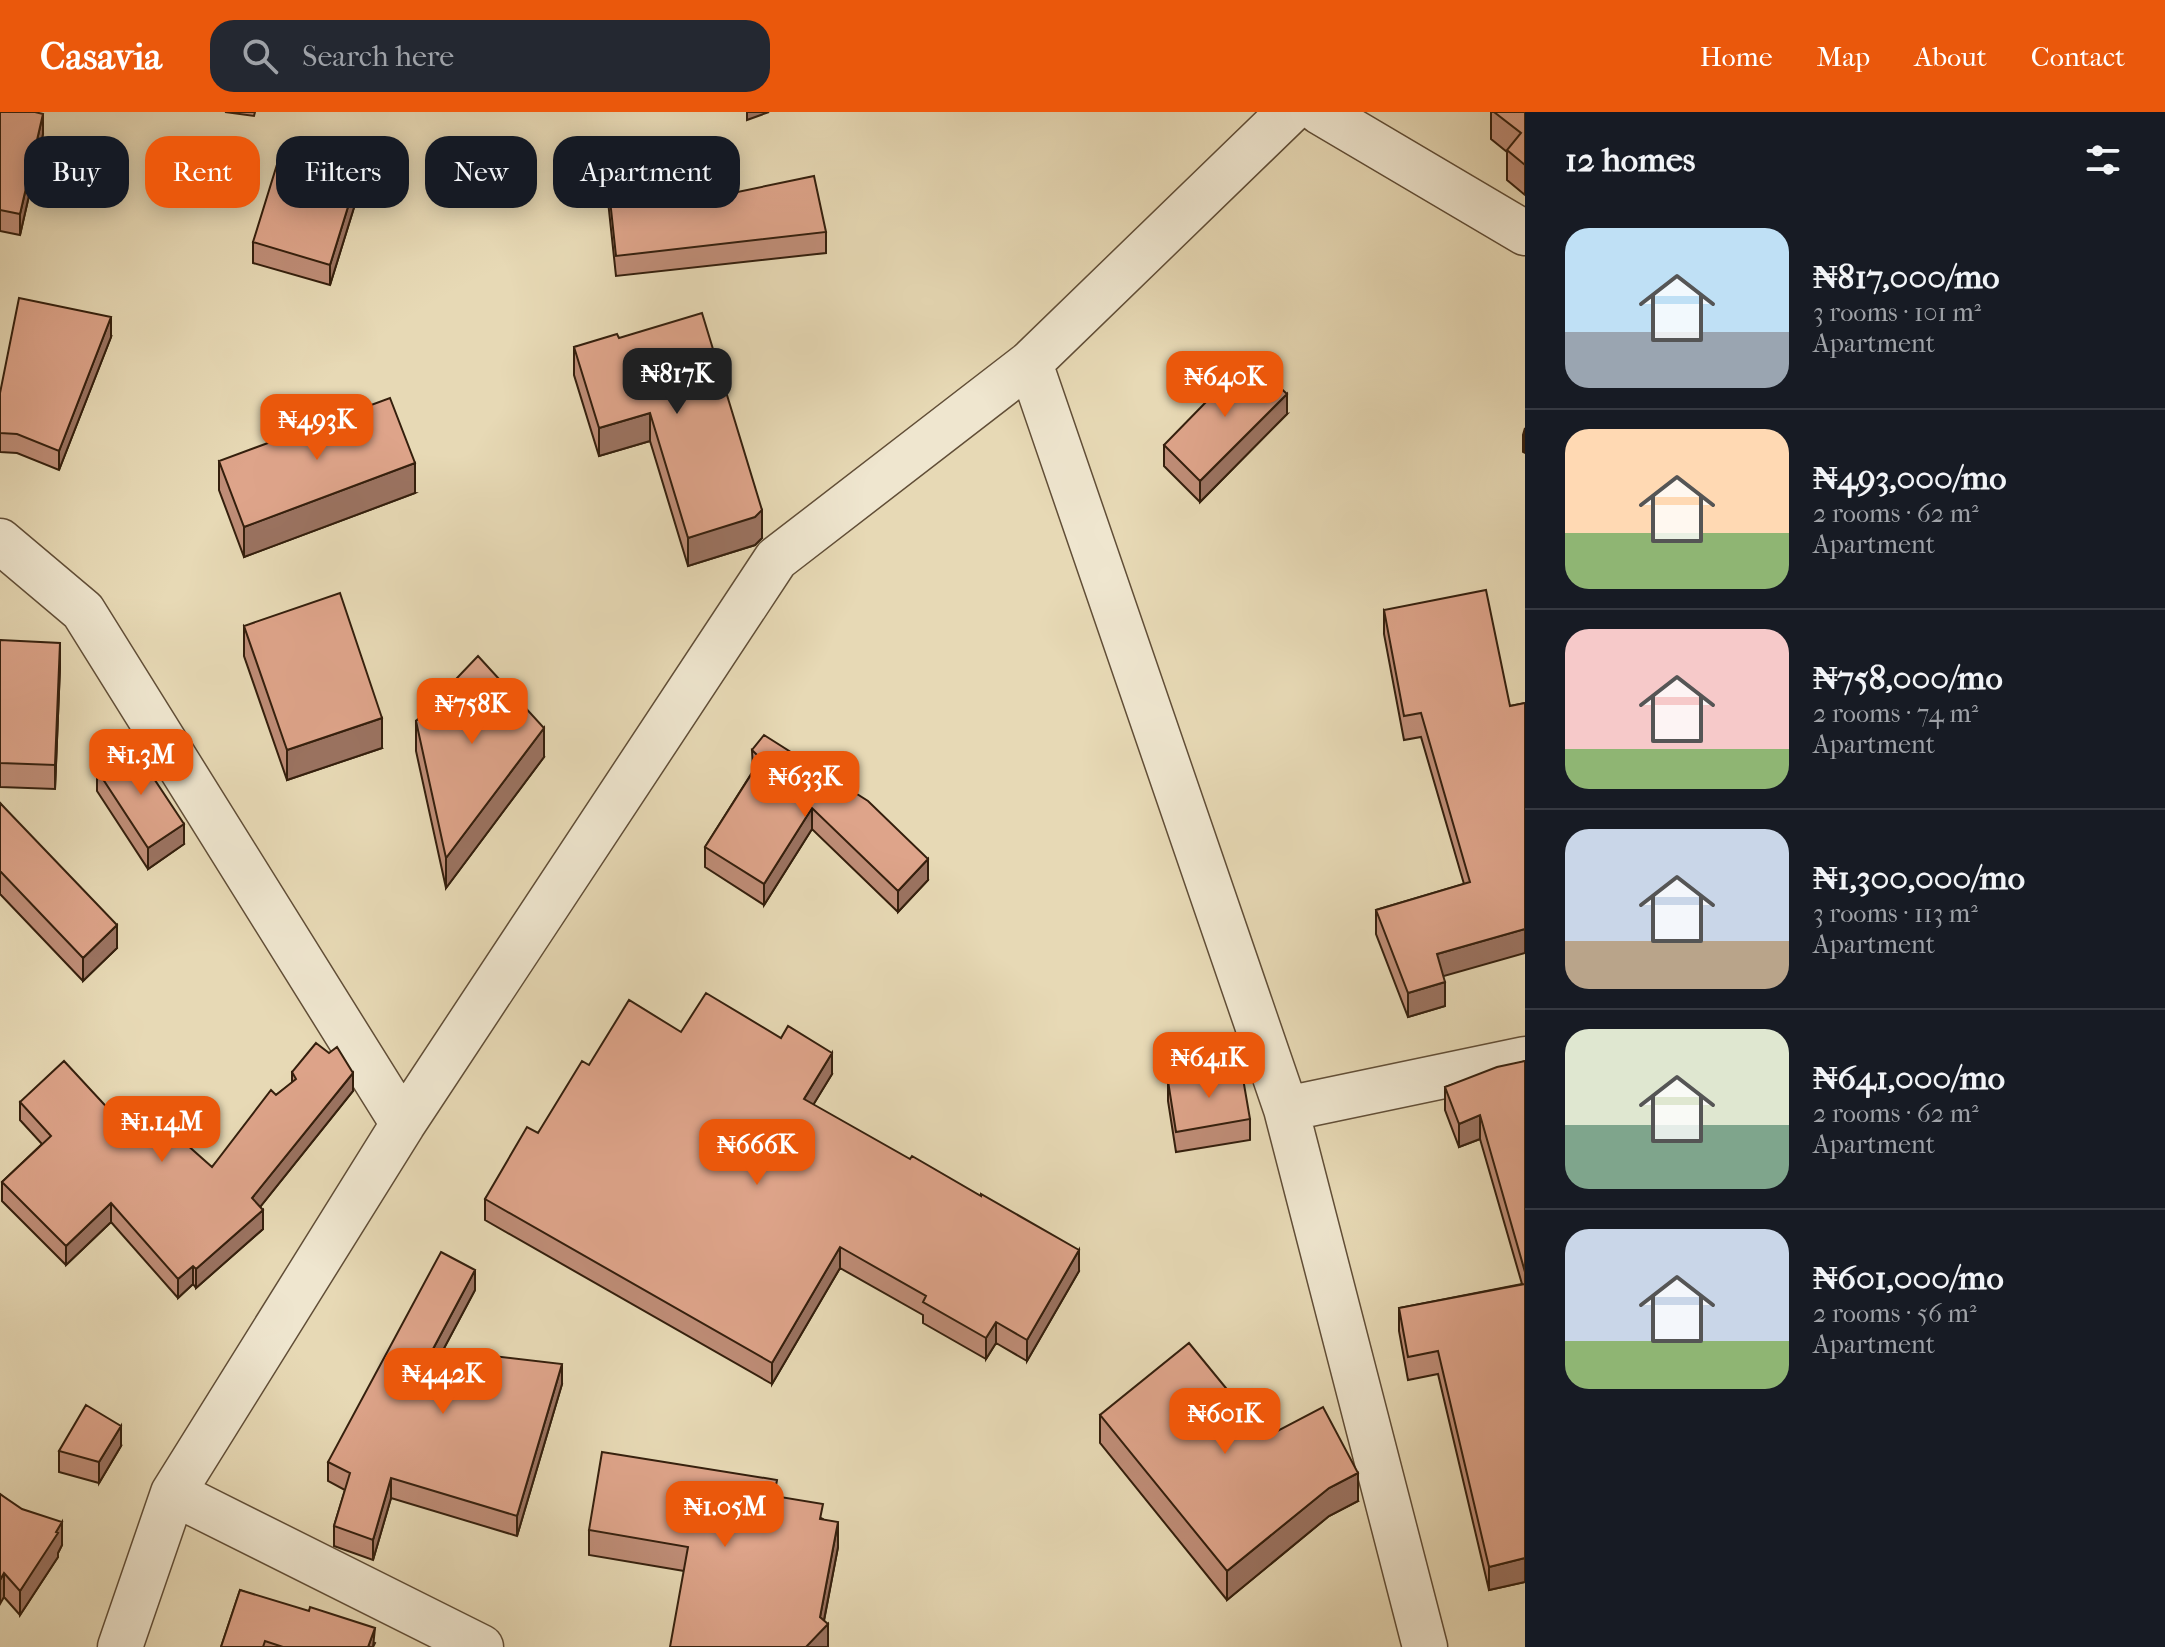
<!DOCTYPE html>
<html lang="en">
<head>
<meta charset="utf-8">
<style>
  :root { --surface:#171b24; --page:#242831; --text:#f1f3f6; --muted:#9ea1a6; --line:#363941; --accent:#ea580c }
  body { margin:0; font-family:"IM FELL French Canon",serif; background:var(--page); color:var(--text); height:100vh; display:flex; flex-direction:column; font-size:30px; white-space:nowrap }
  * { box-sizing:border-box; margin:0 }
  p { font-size:26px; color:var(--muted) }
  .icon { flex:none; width:44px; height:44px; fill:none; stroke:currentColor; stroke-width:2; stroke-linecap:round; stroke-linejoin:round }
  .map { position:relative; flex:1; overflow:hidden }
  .drawer { display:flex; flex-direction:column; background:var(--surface); width:640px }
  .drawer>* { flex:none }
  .hud { position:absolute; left:24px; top:24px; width:760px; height:72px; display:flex; gap:16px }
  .price { position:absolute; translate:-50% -68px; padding:0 18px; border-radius:16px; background:var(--accent); color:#fff; font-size:26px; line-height:52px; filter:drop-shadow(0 2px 4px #0008) }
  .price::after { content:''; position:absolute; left:50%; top:48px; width:24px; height:18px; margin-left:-12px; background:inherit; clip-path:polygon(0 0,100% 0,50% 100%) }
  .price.on { background:#222; color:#fff }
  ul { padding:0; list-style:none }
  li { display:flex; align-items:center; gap:24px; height:200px; padding:0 40px }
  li+li { border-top:2px solid var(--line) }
  li span { display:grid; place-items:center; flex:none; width:224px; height:160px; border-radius:24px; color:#555 }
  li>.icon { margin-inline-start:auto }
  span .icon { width:96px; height:96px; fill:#fffc; stroke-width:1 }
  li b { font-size:34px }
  h2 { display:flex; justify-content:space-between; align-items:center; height:96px; padding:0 40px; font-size:34px }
  .pill { padding:0 28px; border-radius:24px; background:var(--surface); box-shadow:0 4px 20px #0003; font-size:28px; line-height:72px }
  .pill.on { background:var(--accent); color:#fff }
  header { display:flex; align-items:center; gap:48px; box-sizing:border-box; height:112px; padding:0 40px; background:var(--accent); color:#fff }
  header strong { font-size:38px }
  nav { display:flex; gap:44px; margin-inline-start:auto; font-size:28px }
  .search { width:560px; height:72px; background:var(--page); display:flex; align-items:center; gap:20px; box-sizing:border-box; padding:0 28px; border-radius:24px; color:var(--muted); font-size:30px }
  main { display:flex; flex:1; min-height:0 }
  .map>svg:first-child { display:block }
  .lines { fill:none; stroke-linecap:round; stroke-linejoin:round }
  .street-casing { stroke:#614e37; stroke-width:47 }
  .street { stroke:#efe6cf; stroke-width:44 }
  .wall { fill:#bf8d77; stroke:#341f0d; stroke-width:2 }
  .shaded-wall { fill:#9b7361; stroke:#341f0d; stroke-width:2 }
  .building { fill:#dea48a; stroke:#341f0d; stroke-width:2 }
</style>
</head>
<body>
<header>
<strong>Casavia</strong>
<div class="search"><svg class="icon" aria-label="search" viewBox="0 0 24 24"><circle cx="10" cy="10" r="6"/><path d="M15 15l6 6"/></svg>Search here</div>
<nav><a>Home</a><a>Map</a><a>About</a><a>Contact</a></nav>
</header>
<main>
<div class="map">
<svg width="1525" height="1535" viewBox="0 0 1525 1535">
  <rect width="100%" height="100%" fill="#e7d9b5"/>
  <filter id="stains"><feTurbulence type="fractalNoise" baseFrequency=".0025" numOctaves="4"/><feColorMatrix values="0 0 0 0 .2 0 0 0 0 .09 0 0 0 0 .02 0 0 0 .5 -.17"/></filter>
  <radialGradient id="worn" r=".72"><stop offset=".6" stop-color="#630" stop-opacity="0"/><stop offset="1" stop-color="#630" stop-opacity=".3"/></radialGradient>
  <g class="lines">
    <defs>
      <path id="street" d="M1320,0L1525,121
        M1030,251L1286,997L1425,1535
        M0,429L83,499L403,1012
        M1286,997L1525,947
        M173,1381L481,1535
        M120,1535L173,1381L403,1012L776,447L1030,251L1289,0"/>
    </defs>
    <use href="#street" class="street-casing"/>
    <use href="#street" class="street"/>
  </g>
  <path class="wall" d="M0,0L43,22L20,123L0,119Z
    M225,0H255L254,4Z
    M1491,0H1525V83L1507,68V40L1491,27Z
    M608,69L699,88L826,120V141L616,164L608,89Z
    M356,89L330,173L253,151V130Z
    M111,225L59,358L17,341L0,340V281Z
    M619,226L762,426L755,433L688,454L650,329L599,344L574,263V235Z
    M1287,302L1200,390L1164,354V333Z
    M1525,316V341L1523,340V323Z
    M219,349L415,381L244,445L219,378Z
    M1384,498L1510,594L1525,591L1443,864L1445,894L1408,905L1376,822V798L1464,772L1421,625L1404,628L1384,522Z
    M244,514L382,636L287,668L244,544Z
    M0,528L60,555L55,677L0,675Z
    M416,609L544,645L446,776L416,639Z
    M752,638L928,768L898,800L812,717L764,793L705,755V735L753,659Z
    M97,658L184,732L148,757L97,679Z
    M0,691L117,836L83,869L0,782Z
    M681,920L832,962L813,993L1079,1159L1027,1249L996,1231L986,1247L923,1211V1203L840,1156L772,1272L485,1108V1087L538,1021L589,953Z
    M1525,949V1470L1489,1478L1438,1262L1408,1268L1399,1219V1196L1522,1172L1480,1027L1459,1035L1445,998V975Z
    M292,960L353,979L260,1095L263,1117L196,1176L193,1172L178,1186L111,1110L66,1153L2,1089V1070L42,1032L20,1008V990L212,1055L276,983L292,971Z
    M1168,969L1250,1007V1028L1176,1040L1168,989Z
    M475,1178L443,1238L562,1272L517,1424L391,1386L373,1448L334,1434V1414L345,1378L328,1369V1350Z
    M1100,1303L1266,1325L1358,1389L1329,1404L1227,1488L1100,1331Z
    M121,1334L99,1371L59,1360V1339Z
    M0,1382L62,1433L58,1441V1445L20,1503L4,1485Z
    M777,1385L823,1407L838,1435L824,1509L828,1535L684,1459L589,1443V1418Z
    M240,1478L375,1531L373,1535H221Z"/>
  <path class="shaded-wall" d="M747,0H769L747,8Z
    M43,2V22L20,123V102Z
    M356,69V89L330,173V153Z
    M111,205V225L59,358V339Z
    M1287,282V302L1200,390V369Z
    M650,301V329L599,344V316Z
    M415,351V381L244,445V415Z
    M762,398V426L755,433L688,454V426Z
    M60,531V555L55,677V653Z
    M382,606V636L287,668V638Z
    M544,616V645L446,776V746Z
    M812,696V717L764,793V772Z
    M184,712V732L148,757V736Z
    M928,747V768L898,800V779Z
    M117,813V836L83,869V846Z
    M1525,817V841L1437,866V842Z
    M1445,870V894L1408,905V881Z
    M832,941V962L804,1008V987Z
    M353,961V979L252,1105V1086Z
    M1480,1003V1027L1459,1035V1012Z
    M111,1091V1110L66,1153V1134Z
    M263,1098V1117L196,1176V1157Z
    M840,1135V1156L772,1272V1251Z
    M1079,1138V1159L1027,1249V1228Z
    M193,1154V1172L178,1186V1167Z
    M475,1158V1178L433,1257V1237Z
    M996,1210V1231L986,1247V1226Z
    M562,1252V1272L517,1424V1404Z
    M121,1314V1334L99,1371V1350Z
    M1358,1361V1389L1329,1404L1227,1488V1459L1329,1376Z
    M391,1366V1386L373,1448V1428Z
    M62,1410V1433L58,1441V1445L20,1503V1479Z
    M838,1410V1435L822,1518L828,1512V1535H806L820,1505Z
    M1525,1446V1470L1489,1478V1455Z
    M4,1461V1485L0,1492V1468Z
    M375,1516L373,1535H368Z"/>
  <path class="building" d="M0,0H35L43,2L20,102L0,98Z
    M1494,0H1525V53L1507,38L1521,21Z
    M279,46L356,69L330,153L253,130Z
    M696,59L699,88L814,64L826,120L616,144L608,69Z
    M19,186L111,205L59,339L17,322L0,321V281Z
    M702,201L762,398L755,405L688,426L650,301L599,316L574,235L617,222L619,226Z
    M1249,246L1287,282L1200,369L1164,333Z
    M390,286L415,351L244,415L219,349Z
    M1486,478L1510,594L1525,591V817L1437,842L1445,870L1408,881L1376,798L1470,770L1421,601L1404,604L1384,498Z
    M340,481L382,606L287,638L244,514Z
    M0,528L60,531L55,653L0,651Z
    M478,544L544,616L446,746L416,609Z
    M764,623L868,689L928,747L898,779L812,696L764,772L705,735L761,647L752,638Z
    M133,635L184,712L148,736L97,658Z
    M0,691L117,813L83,846L0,759Z
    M706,881L781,926L788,914L832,941L804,987L910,1047L912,1044L981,1084V1082L1079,1138L1027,1228L996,1210L986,1226L923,1190L926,1184L840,1135L772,1251L485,1087L527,1015L538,1021L582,949L589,953L629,888L681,920Z
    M316,931L329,941L337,935L353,961L252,1086L263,1098L196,1157L193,1154L178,1167L111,1091L66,1134L2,1070L51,1024L20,990L64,949L139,1030L159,1008L212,1055L271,978L276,983L296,967L292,960Z
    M1525,949V1160L1480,1003L1459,1012L1445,975L1497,955Z
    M1241,955L1250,1007L1176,1020L1168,969Z
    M441,1140L475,1158L433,1237L562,1252L517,1404L391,1366L373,1428L334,1414L350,1361L328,1350Z
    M1525,1172V1446L1489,1455L1438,1239L1408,1245L1399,1196Z
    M1189,1231L1266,1325L1323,1295L1358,1361L1329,1376L1227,1459L1100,1303Z
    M86,1293L121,1314L99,1350L59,1339Z
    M602,1340L777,1368L774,1384L823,1392L820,1407L838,1410L820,1505L828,1512L806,1535H670L688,1435L589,1418Z
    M0,1382L22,1397L62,1410L56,1420L58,1421L20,1479L4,1461L0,1468Z
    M240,1478L309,1499L310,1495L375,1516L368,1535H283L265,1529L263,1535H221Z"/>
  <rect width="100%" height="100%" filter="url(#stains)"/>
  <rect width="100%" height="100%" fill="url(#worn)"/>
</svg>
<b class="price on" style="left:677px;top:304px">₦817K</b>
<b class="price" style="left:1225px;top:307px">₦640K</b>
<b class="price" style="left:317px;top:350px">₦493K</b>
<b class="price" style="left:472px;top:634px">₦758K</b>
<b class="price" style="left:141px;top:685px">₦1.3M</b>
<b class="price" style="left:805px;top:707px">₦633K</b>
<b class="price" style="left:1209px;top:988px">₦641K</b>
<b class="price" style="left:162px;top:1052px">₦1.14M</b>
<b class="price" style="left:757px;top:1075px">₦666K</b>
<b class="price" style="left:443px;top:1304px">₦442K</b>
<b class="price" style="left:1225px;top:1344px">₦601K</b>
<b class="price" style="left:725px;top:1437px">₦1.05M</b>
<div class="hud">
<a class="pill">Buy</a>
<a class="pill on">Rent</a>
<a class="pill">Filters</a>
<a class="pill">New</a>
<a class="pill">Apartment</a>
</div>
</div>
<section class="drawer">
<h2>12 homes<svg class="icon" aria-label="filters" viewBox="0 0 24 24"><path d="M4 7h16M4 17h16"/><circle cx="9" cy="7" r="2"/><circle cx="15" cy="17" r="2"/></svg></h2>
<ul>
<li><span style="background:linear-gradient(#bfe0f5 65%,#9aa5b1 0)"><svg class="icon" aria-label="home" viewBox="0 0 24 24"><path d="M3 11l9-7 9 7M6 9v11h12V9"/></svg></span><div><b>₦817,000/mo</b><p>3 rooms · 101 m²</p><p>Apartment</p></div></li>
<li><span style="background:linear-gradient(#ffd9b3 65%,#8fb573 0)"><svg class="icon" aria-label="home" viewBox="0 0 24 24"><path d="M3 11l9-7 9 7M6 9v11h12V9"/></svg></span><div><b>₦493,000/mo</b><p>2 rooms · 62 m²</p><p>Apartment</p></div></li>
<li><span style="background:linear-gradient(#f6c9c9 75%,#8fb573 0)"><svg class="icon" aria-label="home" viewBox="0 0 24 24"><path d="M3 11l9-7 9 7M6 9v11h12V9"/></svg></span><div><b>₦758,000/mo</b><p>2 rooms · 74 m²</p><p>Apartment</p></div></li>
<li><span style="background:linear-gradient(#c9d6e8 70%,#b9a48a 0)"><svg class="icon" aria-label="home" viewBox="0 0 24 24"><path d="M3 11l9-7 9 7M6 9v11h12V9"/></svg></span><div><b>₦1,300,000/mo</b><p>3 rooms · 113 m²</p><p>Apartment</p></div></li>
<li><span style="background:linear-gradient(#dfe7d0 60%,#7fa58c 0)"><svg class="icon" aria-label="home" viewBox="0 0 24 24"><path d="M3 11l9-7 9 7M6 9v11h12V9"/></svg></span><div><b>₦641,000/mo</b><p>2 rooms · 62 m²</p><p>Apartment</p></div></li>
<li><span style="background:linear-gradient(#c9d6e8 70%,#8fb573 0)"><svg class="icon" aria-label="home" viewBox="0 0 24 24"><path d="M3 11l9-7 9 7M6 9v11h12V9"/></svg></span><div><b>₦601,000/mo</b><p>2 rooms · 56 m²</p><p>Apartment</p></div></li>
</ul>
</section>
</main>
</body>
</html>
